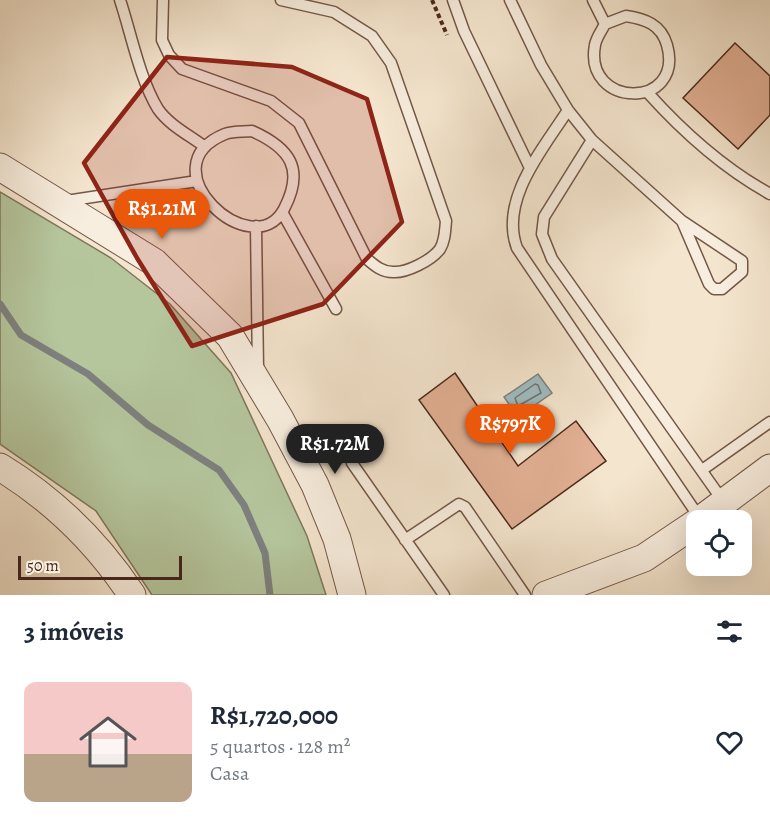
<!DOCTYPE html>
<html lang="pt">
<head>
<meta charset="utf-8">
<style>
  :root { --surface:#fff; --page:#f2f2f3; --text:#1f2937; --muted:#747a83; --line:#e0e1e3; --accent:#ea580c }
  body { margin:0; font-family:Alegreya,serif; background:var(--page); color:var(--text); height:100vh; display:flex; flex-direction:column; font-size:22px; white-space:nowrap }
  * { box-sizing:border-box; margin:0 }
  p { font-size:20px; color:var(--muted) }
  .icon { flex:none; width:33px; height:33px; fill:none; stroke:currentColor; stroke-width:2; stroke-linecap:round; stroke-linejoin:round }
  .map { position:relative; height:595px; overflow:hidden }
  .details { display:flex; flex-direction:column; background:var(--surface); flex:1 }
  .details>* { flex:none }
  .tools { position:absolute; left:686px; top:510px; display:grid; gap:12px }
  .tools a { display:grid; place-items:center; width:66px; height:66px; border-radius:12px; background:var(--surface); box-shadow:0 6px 24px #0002; font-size:30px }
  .scale { position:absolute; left:18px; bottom:15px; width:164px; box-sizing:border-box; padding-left:6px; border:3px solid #49281b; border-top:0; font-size:16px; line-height:21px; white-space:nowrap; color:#49281b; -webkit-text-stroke:4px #f8eedf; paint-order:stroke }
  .price { position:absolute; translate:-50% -51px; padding:0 14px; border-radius:21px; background:var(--accent); color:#fff; font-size:20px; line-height:39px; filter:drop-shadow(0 2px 3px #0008) }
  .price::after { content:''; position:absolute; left:50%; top:36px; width:18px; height:14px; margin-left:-9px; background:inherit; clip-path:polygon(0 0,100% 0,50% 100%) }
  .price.current { background:#222; color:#fff }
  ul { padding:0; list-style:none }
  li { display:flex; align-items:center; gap:18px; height:150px; padding:0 24px }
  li+li { border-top:2px solid var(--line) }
  li span { display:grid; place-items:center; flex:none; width:168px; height:120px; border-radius:12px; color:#555 }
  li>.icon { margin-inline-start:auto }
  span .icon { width:72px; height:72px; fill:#fffc; stroke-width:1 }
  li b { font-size:26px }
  h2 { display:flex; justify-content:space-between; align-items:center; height:72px; padding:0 24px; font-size:26px }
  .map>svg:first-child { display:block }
  .green { fill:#b5c69d; stroke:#7f775c; stroke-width:1.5 }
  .water { fill:#9fbdc1; stroke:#7d817f; stroke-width:1.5 }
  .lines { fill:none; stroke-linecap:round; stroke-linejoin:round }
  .shore { stroke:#74726e; stroke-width:1.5 }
  .stream { stroke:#7d817f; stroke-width:7 }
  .building { fill:#e2b094; stroke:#49281b; stroke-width:1.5 }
  .service-casing { stroke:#745748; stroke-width:13 }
  .tertiary-casing { stroke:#745748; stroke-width:29 }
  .path { stroke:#49281b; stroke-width:4; stroke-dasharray:4.5 3; stroke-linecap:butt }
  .service { stroke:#f8eedf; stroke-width:10 }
  .tertiary { stroke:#f8eedf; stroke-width:27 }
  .marked { fill:#8f2418; fill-opacity:0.2; stroke:#8f2418; stroke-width:4.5; stroke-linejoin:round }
</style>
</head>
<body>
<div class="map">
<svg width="770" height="595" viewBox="0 0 770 595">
  <rect width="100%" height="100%" fill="#f4e5ce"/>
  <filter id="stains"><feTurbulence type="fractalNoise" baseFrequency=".00333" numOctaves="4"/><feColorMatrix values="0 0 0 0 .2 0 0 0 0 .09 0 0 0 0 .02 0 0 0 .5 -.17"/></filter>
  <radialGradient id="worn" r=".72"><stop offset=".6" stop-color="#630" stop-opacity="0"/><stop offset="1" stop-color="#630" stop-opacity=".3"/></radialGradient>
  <path class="green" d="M0,192L111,258L170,304L231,373L307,536L326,595H152L96,511L0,444Z"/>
  <path class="water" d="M538,374L552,393L518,417L504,397Z"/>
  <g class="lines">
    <path class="shore" d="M535,384L538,385L541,393L518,406L515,398Z"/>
    <path class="stream" d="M0,304L21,335L88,374L148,425L219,470L244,505L265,553L270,595"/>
  </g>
  <path class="building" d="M735,43L770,76V115L738,149L683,98Z
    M455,373L518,466L576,421L606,461L512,529L419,400Z"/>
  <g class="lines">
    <defs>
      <path id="service" d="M120,0C131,33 140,80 158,109C169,125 189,135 205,147
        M163,0L162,40L169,55L182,69L271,101L299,123L367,259C375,266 382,272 393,272C406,273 431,261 440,249C445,241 445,231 446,221L391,63L372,36L334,12L281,0
        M453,0L464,31L530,168
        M510,0L541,65L568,110L592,140L682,221L742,261V272L722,289H714L709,284L682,221
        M593,0L605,24
        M626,16C645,19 661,24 667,45C685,110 583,109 595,45C596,38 602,30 605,24Z
        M648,93C684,133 723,168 770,194
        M568,110C543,149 499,200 517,248L701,520
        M252,131C290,148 305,169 284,209C253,267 144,167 225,134C233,131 244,132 252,131Z
        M592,140L544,217L542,234L552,259L723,501
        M66,201L197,181
        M282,212L336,309
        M256,226L258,370
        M352,463L444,595
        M702,470L770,422
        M405,540L459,504L465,507L525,595"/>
      <path id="tertiary" d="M0,167L154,262L230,336L280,419L315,485L337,539L352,595
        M0,467C54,500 97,542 132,595
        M700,520L770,468
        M546,595L644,558L696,523"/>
    </defs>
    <use href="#service" class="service-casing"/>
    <use href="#tertiary" class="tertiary-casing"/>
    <path class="path" d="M432,0L447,35"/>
    <use href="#service" class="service"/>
    <use href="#tertiary" class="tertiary"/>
  </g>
  <path class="marked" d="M167,57L292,67L367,99L402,222L323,304L192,346L137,258L84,163Z"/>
  <rect width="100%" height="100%" filter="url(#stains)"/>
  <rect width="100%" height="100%" fill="url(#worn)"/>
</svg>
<div class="tools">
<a><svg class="icon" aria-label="locate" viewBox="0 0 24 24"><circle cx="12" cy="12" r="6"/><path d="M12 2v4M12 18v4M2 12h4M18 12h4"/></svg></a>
</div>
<div class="scale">50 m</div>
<b class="price" style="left:162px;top:240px">R$1.21M</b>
<b class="price" style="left:510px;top:455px">R$797K</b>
<b class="price current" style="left:335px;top:475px">R$1.72M</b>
</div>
<section class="details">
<h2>3 imóveis<svg class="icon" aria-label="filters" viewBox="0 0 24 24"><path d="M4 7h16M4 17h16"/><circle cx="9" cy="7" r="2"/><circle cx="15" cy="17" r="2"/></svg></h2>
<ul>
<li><span style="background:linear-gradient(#f6c9c9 60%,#b9a48a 0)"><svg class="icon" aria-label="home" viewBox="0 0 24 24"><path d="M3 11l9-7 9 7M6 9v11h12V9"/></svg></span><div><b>R$1,720,000</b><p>5 quartos · 128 m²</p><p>Casa</p></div><svg class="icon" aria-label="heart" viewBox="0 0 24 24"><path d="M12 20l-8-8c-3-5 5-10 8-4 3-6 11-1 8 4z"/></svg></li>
</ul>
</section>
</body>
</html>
